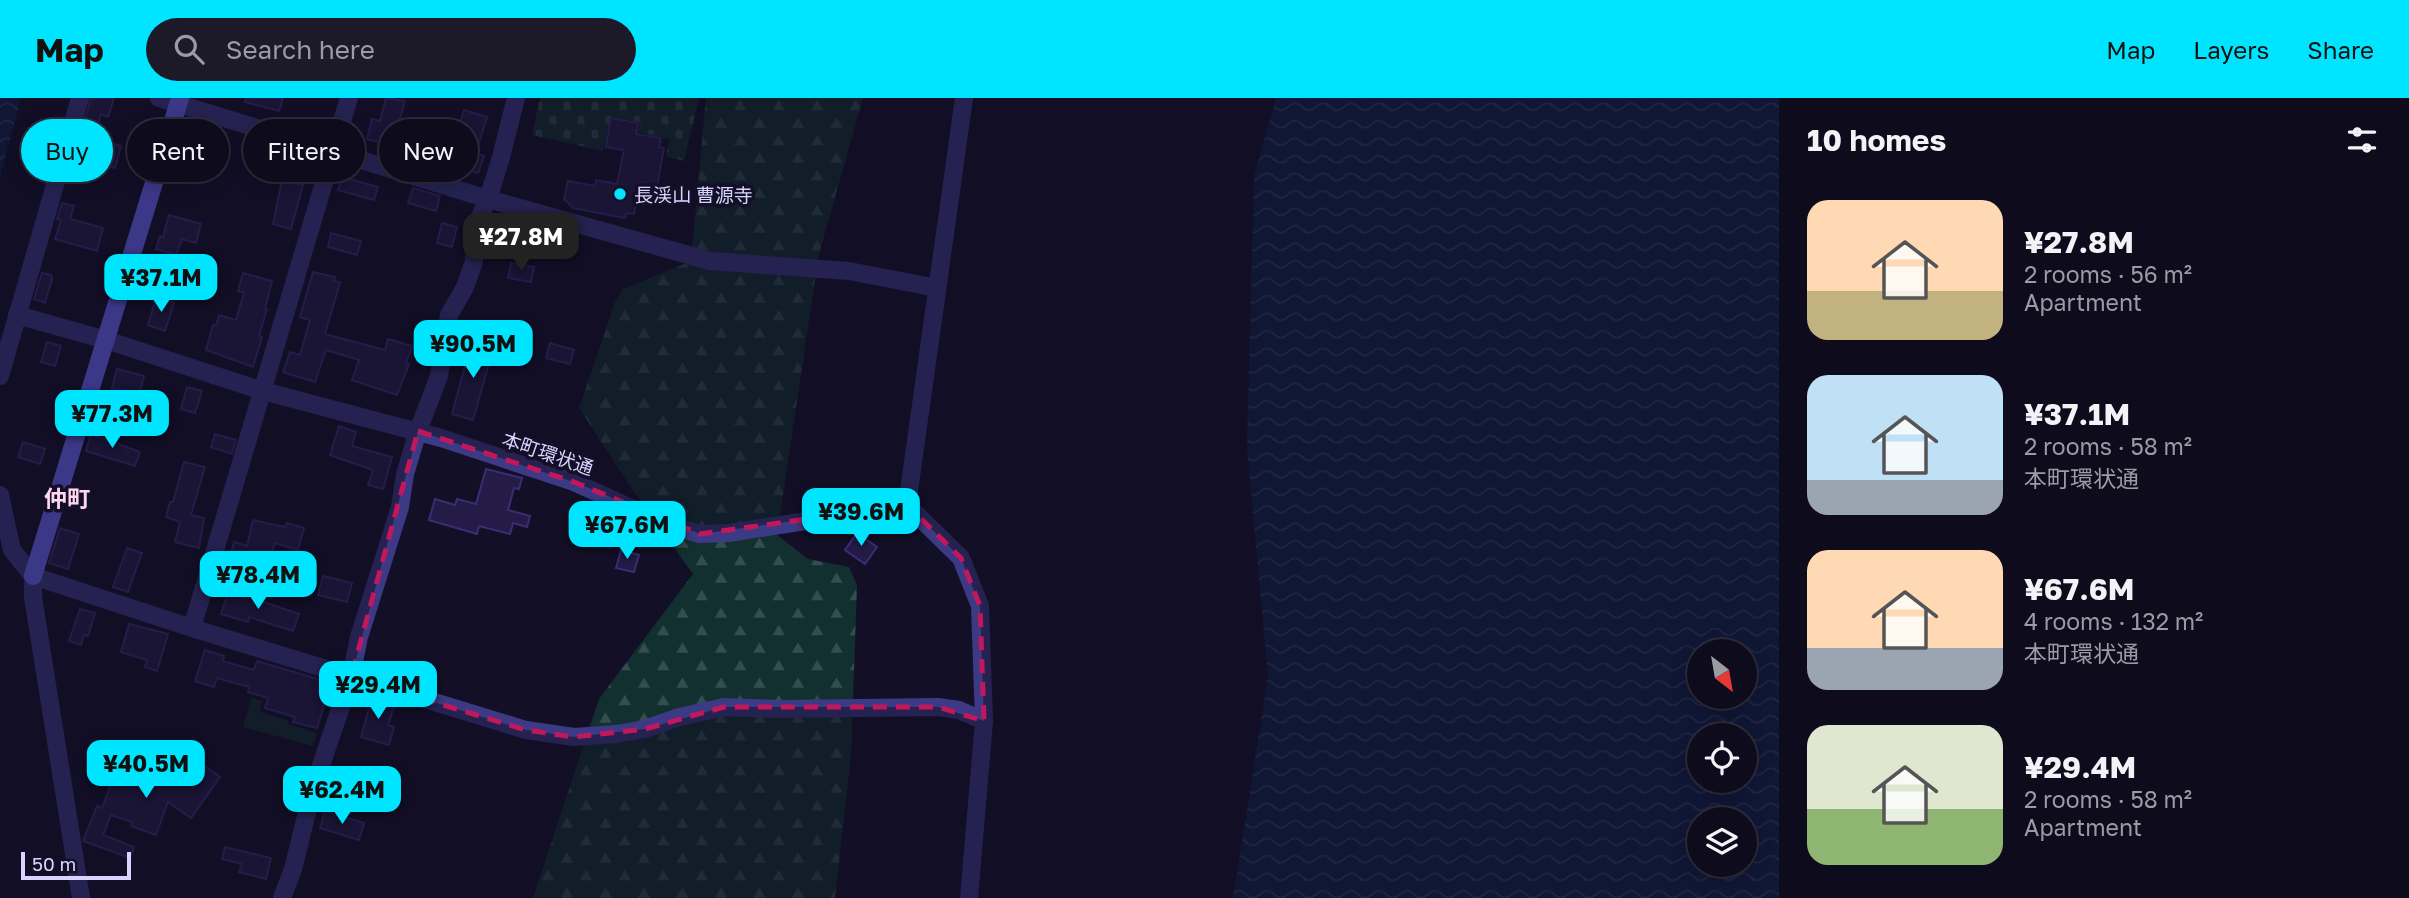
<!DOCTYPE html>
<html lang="en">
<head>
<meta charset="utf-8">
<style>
  :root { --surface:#0e0b1c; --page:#1c1929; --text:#f1f3f6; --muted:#9b9ba3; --line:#2e2b3b; --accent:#00e5ff }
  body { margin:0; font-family:"Golos Text","Noto Sans JP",sans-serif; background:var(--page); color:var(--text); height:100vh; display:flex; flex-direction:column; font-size:26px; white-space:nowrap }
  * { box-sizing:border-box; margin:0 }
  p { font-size:23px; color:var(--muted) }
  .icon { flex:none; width:38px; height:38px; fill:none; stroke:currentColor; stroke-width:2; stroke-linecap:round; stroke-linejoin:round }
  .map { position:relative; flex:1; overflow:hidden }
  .drawer { display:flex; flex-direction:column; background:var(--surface); width:630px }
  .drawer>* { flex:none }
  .guide { position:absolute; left:21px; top:21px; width:665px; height:63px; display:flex; gap:14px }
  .needle { width:46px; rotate:149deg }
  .buttons { position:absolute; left:1687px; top:541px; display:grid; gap:14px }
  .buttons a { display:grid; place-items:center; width:70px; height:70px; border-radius:50%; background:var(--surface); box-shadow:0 4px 18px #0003,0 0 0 2px var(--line); font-size:35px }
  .scale { position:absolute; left:21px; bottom:18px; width:110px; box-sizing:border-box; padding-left:7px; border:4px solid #d9d4ff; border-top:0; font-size:19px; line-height:24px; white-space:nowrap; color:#d9d4ff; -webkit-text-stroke:5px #130f26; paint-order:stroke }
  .price { position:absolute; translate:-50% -60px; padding:0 16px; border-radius:14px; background:var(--accent); color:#111; font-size:23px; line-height:46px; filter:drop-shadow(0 2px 4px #0008) }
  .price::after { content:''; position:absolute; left:50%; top:42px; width:21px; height:16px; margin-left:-10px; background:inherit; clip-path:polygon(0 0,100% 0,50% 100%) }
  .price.active { background:#222; color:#fff }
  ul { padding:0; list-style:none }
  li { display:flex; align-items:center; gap:21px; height:175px; padding:0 28px }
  li span { display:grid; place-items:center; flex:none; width:196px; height:140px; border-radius:21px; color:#555 }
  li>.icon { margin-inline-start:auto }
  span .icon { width:84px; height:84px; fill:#fffc; stroke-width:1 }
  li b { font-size:30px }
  h2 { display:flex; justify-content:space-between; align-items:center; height:84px; padding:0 28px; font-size:30px }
  .chip { padding:0 24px; border-radius:32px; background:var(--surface); box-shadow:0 4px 18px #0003,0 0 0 2px var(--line); font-size:24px; line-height:63px }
  .chip.active { background:var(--accent); color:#111 }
  header { display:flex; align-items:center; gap:42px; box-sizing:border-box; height:98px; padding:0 35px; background:var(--accent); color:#111 }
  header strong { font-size:33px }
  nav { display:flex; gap:38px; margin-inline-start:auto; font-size:24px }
  .search { width:490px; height:63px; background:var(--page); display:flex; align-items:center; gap:18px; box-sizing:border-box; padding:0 24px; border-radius:38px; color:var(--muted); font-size:26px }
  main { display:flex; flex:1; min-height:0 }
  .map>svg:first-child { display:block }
  .green { fill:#12302f }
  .forest { fill:url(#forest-firs) }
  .cemetery { fill:url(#cemetery-stones) }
  .water { fill:url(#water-waves); fill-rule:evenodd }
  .building { fill:#241b47; stroke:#3b2d73; stroke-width:2 }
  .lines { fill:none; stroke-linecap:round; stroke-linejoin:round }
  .street { stroke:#3d3a85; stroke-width:18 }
  .secondary { stroke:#6f6bff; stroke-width:18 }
  .marked { fill:none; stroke:#c2185b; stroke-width:5; stroke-dasharray:14 9; stroke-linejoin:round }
  .poi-dot { fill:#00e5ff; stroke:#130f26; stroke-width:2.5 }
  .labels { text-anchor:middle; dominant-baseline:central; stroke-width:7; stroke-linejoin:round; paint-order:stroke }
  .poi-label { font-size:19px; fill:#d9d4ff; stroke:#130f26; text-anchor:start }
  .street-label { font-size:19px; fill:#d9d4ff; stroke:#130f26 }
  .quarter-label { font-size:23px; font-weight:bold; fill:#ffd6f0; stroke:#130f26 }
</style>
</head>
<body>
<header>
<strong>Map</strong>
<div class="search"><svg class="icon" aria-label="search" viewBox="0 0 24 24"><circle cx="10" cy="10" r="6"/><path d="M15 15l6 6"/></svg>Search here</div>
<nav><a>Map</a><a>Layers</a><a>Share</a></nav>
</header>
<main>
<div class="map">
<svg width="1779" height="800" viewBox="0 0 1779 800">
  <defs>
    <pattern id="forest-firs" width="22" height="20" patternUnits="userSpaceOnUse" patternTransform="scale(1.75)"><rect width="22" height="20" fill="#12302f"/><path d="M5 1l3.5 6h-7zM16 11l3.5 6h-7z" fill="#344d4e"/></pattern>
    <pattern id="cemetery-stones" width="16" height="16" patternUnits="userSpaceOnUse" patternTransform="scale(1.75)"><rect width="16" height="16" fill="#12302f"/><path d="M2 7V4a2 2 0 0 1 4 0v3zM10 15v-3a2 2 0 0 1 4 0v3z" fill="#344d4e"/></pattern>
    <pattern id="water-waves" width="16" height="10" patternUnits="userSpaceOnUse" patternTransform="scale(1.75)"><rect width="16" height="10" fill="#0c2248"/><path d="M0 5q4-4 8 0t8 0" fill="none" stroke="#2f4163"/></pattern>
  </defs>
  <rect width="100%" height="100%" fill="#130f26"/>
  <path class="green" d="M251,600L262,603L260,614L288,622V626L317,635L313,648L243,629Z"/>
  <path class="forest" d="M706,0H863L819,156L777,437L808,461L849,469L857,487L851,657L835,800H533L599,601L693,476L634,394L579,310L615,204L623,191L691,163Z"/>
  <path class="cemetery" d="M540,0H699L684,63L666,58L670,41L638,34L640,24L611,19L603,53L532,37Z"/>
  <path class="water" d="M0,0H21L0,79Z
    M1276,0H1779V800H1233L1268,579L1247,349L1254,77ZM1699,553H1745V598H1699ZM1699,637H1745V682H1699ZM1699,721H1745V766H1699Z"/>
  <path class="building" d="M91,0H114L108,19L101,16L94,41L121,48L115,70L88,62L89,58L76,54Z
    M246,0H283L279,13L245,4Z
    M386,0L405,3L398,28L413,32L407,52L367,41L372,21L380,23Z
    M464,12L487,19L476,55L484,58L478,75L444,64L450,47L453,48Z
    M611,20L638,25L636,36L661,40L659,49L664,50L657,88L640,85L634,116L626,115L625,120L573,110L564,101L568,83L595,88L596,82L617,86L624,52L606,49Z
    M251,40L263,44L261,49L274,53L273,58L297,64L293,76L244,63Z
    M342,79L378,89L374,102L338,92Z
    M282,82L303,87L291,131L273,126Z
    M413,90L440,98L436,113L408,105Z
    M62,105L74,108L70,121L103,130L97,153L55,141L61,122L57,121Z
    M169,117L201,126L196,145L182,141L176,157L156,151L160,138L163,139Z
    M442,125L457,129L452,149L437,145Z
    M331,135L361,143L357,157L328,149Z
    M511,165L534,169L531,184L508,180Z
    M313,174L335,179L334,183L340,184L325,236L385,252L388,241L412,248L406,265L409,266L397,297L352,282L359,262L326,252L315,284L283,274L290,254L300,257L310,222L300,219Z
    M42,175L51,177L52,181L45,205L34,201Z
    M243,175L272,183L265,211H267L259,238L262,239L253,269L206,252L213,227L216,228L219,217L236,222L244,195L238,193Z
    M156,200L174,205L165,233L148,227Z
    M472,242L494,248L473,322L452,316Z
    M47,244L61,248L55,268L41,264Z
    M550,245L574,252L570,266L546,260Z
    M117,271L144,278L139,297L112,290Z
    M187,289L202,293L195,315L181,311Z
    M339,328L356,334L352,348L392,359L383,391L368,387L373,372L330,357Z
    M91,336L140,354L135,368L86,353Z
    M215,336L236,342L232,356L211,349Z
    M23,344L45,351L40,366L18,359Z
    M184,364L205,369L191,417L204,420L199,450L175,444L180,424L166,419L170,404H173Z
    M486,371L522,380L519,391L514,390L508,412L530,418L527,429L513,425L510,436L479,428L477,436L429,422L435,401L455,407L457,401L476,406Z
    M253,422L285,429L287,425L304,430L298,452L275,445L266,474L229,463L234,444L247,448Z
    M60,430L79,436L68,471L49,465Z
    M857,435L877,449L865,466L845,452Z
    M127,450L142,455L128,494L113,489Z
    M621,452L639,457L634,474L616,470Z
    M323,478L352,485L347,504L318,497Z
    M229,492L299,516L293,533L249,519L248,524L221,516Z
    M80,511L95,515L88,538L84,537L81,547L69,543Z
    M129,526L168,536L157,573L145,569L147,562L121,554Z
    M205,552L224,558L223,563L254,572L257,563L331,585L317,630L293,624L295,619L265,610L268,600L248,594L249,589L217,580L214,589L195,583Z
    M367,597L395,606L388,627L394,629L389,647L361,639L369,610L364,608Z
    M100,651L123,654L120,669L167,687L179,670L186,675L196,662L220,679L191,720L168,704L156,737L131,728L132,724L111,717L103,737L134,749L130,760L83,743L97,708L102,710L117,671L97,667Z
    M325,713L364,725L359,742L320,730Z
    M225,749L271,760L266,781L239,774L242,766L222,761Z"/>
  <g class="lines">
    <path class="street" d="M159,0L488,101L710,163L849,173L937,190
      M17,217L106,242L263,293L441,340L574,384L668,427L700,436L729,435L907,407L964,0
      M0,278L80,0
      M0,397L12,452L33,478L192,530L526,632L574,639L616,636L645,631L679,619L724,609L780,611L938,609L959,612L984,623
      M907,407L961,460L980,508L984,623L969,800
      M33,478V499L81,800
      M192,530L349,0
      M282,800L293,771L312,694L351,579L359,539L400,409L405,376L418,333L439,278L449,217L465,189L474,164L476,127L488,101L501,59L516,0"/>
    <path class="secondary" d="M33,478L180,0"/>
  </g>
  <path d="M0 0H1779V800H0ZM418,333L574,384L700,436L907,407L961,460L980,508L984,623L938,609H724L645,631L574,639L526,632L351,579Z" fill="#130f26" fill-opacity=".55" fill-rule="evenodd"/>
  <path class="marked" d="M418,333L574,384L700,436L907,407L961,460L980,508L984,623L938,609H724L645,631L574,639L526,632L351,579Z"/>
  <circle class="poi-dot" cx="620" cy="96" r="7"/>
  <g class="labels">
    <g class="poi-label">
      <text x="634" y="96">長渓山 曹源寺</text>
    </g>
    <g class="street-label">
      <text transform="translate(548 355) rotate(19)">本町環状通</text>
    </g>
    <g class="quarter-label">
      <text x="67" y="400">仲町</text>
    </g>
  </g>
</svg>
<div class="buttons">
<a><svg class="needle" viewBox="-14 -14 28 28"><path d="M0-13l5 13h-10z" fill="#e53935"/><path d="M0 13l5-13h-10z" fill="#9b9ba3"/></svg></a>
<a><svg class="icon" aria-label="locate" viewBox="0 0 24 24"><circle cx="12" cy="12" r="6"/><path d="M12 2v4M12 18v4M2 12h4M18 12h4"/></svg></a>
<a><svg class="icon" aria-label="layers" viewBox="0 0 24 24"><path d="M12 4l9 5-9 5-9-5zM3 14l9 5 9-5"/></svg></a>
</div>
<div class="scale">50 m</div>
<b class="price active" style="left:521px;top:175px">¥27.8M</b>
<b class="price" style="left:161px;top:216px">¥37.1M</b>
<b class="price" style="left:473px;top:282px">¥90.5M</b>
<b class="price" style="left:112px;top:352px">¥77.3M</b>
<b class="price" style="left:861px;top:450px">¥39.6M</b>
<b class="price" style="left:627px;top:463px">¥67.6M</b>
<b class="price" style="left:258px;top:513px">¥78.4M</b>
<b class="price" style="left:378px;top:623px">¥29.4M</b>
<b class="price" style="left:146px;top:702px">¥40.5M</b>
<b class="price" style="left:342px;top:728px">¥62.4M</b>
<div class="guide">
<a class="chip active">Buy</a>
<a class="chip">Rent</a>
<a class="chip">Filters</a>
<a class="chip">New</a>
</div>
</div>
<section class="drawer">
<h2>10 homes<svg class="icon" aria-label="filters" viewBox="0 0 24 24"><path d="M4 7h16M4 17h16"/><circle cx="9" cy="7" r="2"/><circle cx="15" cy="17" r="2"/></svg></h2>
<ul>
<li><span style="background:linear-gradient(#ffd9b3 65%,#c2b280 0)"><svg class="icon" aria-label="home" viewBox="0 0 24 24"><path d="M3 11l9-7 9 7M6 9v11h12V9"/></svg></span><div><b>¥27.8M</b><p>2 rooms · 56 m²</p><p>Apartment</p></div></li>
<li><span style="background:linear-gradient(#bfe0f5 75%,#9aa5b1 0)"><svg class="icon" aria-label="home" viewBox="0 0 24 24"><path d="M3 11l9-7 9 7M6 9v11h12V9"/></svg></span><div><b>¥37.1M</b><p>2 rooms · 58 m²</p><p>本町環状通</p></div></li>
<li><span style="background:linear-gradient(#ffd9b3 70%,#9aa5b1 0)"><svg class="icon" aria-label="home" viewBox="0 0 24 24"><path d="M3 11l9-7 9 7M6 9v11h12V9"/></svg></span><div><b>¥67.6M</b><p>4 rooms · 132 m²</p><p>本町環状通</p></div></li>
<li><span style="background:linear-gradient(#dfe7d0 60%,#8fb573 0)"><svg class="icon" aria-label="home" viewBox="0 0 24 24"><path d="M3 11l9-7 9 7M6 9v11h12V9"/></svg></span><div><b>¥29.4M</b><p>2 rooms · 58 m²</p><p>Apartment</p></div></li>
</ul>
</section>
</main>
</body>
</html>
